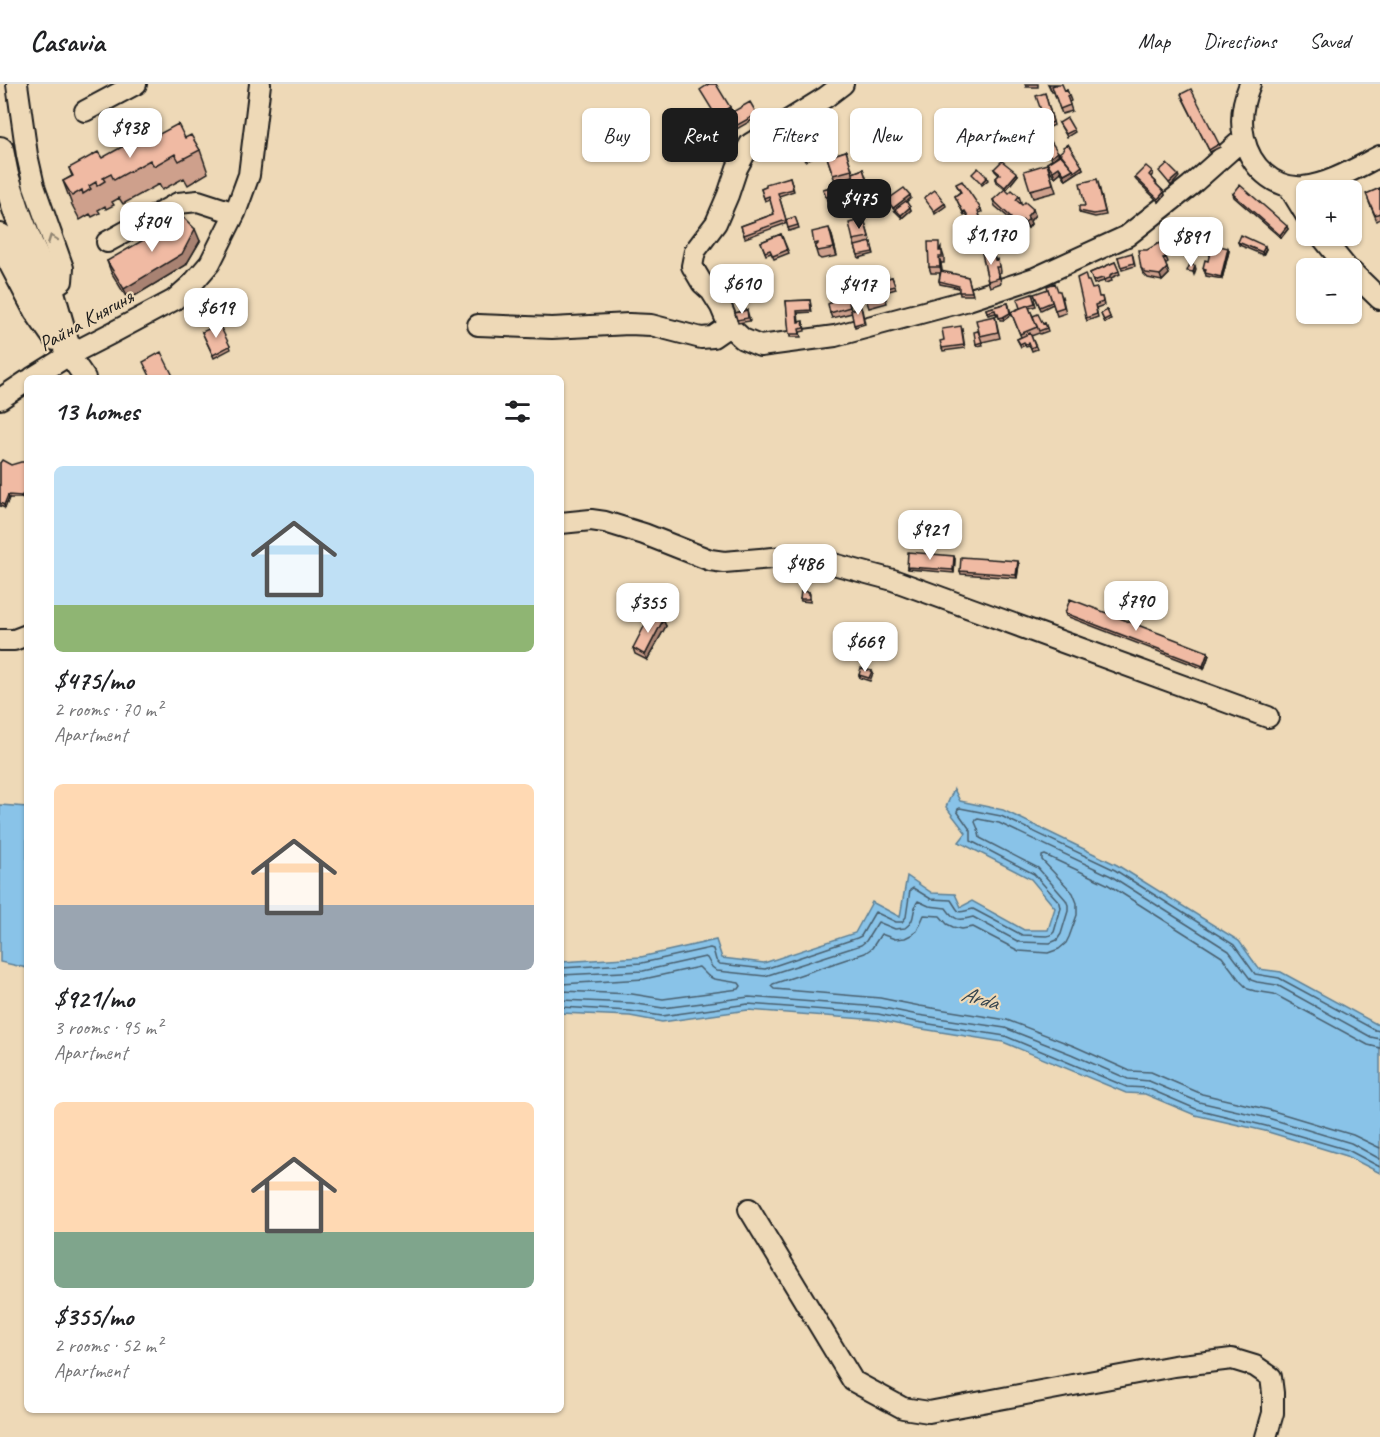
<!DOCTYPE html>
<html lang="en">
<head>
<meta charset="utf-8">
<style>
  :root { --surface:#fff; --page:#f2f2f2; --text:#202124; --muted:#757577; --line:#e0e0e0; --accent:#1c1c1c }
  body { margin:0; font-family:Caveat,sans-serif; background:var(--page); color:var(--text); height:100vh; display:flex; flex-direction:column; font-size:22px; white-space:nowrap }
  * { box-sizing:border-box; margin:0 }
  p { font-size:20px; color:var(--muted) }
  .icon { flex:none; width:33px; height:33px; fill:none; stroke:currentColor; stroke-width:2; stroke-linecap:round; stroke-linejoin:round }
  .map { position:relative; flex:1; overflow:hidden }
  .sheet { position:absolute; left:24px; top:291px; width:540px; height:1038px; display:flex; flex-direction:column; background:var(--surface); border-radius:9px; box-shadow:0 2px 4px #0004 }
  .sheet>* { flex:none }
  .top-card { position:absolute; left:582px; top:24px; width:570px; height:54px; display:flex; gap:12px }
  .buttons { position:absolute; left:1296px; top:96px; display:grid; gap:12px }
  .buttons a { display:grid; place-items:center; width:66px; height:66px; border-radius:9px; background:var(--surface); box-shadow:0 2px 4px #0004; font-size:30px }
  .price { position:absolute; translate:-50% -51px; padding:0 14px; border-radius:12px; background:#fff; color:#222; font-size:20px; line-height:39px; filter:drop-shadow(0 2px 3px #0008) }
  .price::after { content:''; position:absolute; left:50%; top:36px; width:18px; height:14px; margin-left:-9px; background:inherit; clip-path:polygon(0 0,100% 0,50% 100%) }
  .price.on { background:var(--accent); color:#fff }
  ul { padding:0; list-style:none }
  li { display:grid; align-content:center; gap:12px; height:318px; padding:0 30px }
  li span { display:grid; place-items:center; height:186px; border-radius:9px; color:#555 }
  li>.icon { margin-inline-start:auto }
  span .icon { width:108px; height:108px; fill:#fffc; stroke-width:1 }
  li b { font-size:26px }
  h2 { display:flex; justify-content:space-between; align-items:center; height:72px; padding:0 30px; font-size:26px }
  .tag { padding:0 21px; border-radius:9px; background:var(--surface); box-shadow:0 2px 4px #0004; font-size:21px; line-height:54px }
  .tag.on { background:var(--accent); color:#fff }
  header { display:flex; align-items:center; gap:36px; box-sizing:border-box; height:84px; padding:0 30px; background:var(--surface); border-bottom:2px solid var(--line) }
  header strong { font-size:28px }
  nav { display:flex; gap:33px; margin-inline-start:auto; font-size:21px }
  .map>svg:first-child { display:block }
  .water { fill:#89c3e8; stroke:#5d8096; stroke-width:1.5 }
  .lines { fill:none; stroke-linecap:round; stroke-linejoin:round }
  .shore { stroke:#485f6e; stroke-width:1.5 }
  .minor-casing { stroke:#1c1c1c; stroke-width:24 }
  .major-casing { stroke:#1c1c1c; stroke-width:30 }
  .minor { stroke:#eed9b7; stroke-width:20 }
  .major { stroke:#eed9b7; stroke-width:26 }
  .wall { fill:#cea08c; stroke:#1c1c1c; stroke-width:1.5 }
  .shaded-wall { fill:#a88272; stroke:#1c1c1c; stroke-width:1.5 }
  .building { fill:#f0baa3; stroke:#1c1c1c; stroke-width:1.5 }
  .oneway { stroke:#908471 }
  .labels { text-anchor:middle; dominant-baseline:central; stroke-width:4.5; stroke-linejoin:round; paint-order:stroke }
  .street-label { font-size:21px; fill:#1c1c1c; stroke:#eed9b7 }
  .water-label { font-size:22px; font-style:italic; fill:#37464f; stroke:#eed9b7 }
</style>
</head>
<body>
<header>
<strong>Casavia</strong>
<nav><a>Map</a><a>Directions</a><a>Saved</a></nav>
</header>
<div class="map">
<svg width="1380" height="1353" viewBox="0 0 1380 1353">
  <rect width="100%" height="100%" fill="#eed9b7"/>
  <filter id="ink" filterUnits="userSpaceOnUse"><feTurbulence type="fractalNoise" baseFrequency=".0167" numOctaves="2"/><feDisplacementMap in="SourceGraphic" scale="12" xChannelSelector="R" yChannelSelector="G"/><feConvolveMatrix kernelMatrix="1 2 1 2 8 2 1 2 1" color-interpolation-filters="sRGB"/></filter>
  <g filter="url(#ink)">
    <path class="water" d="M954,705L960,717L1003,726L1117,781L1239,857L1259,885L1281,888L1380,942V1089L1347,1072L1265,1047L1195,1031L1145,1010L1126,1009L1003,958L916,944L877,936L748,926L662,938L630,932L561,929V878L641,873L716,856L722,874L764,879L855,849L872,818L900,833L907,792L932,809L955,810L961,823L972,817L1024,846H1048L1055,824L1031,795L959,758L966,749L946,723Z
      M0,721L27,723V884L0,878Z"/>
    <g class="lines">
      <path class="shore" d="M561,884L642,879L710,864L713,865L716,876L720,880L765,885L857,854L861,852L875,828L896,838H902L906,833L910,806L913,804L931,815L951,816C961,831 956,829 973,825L1022,851L1047,852L1051,851L1054,848L1061,824L1060,819L1034,790L971,757V747L957,727L958,725L960,724L1001,732L1115,786L1234,861L1255,890L1279,894L1375,946L1380,947
        M561,891L643,887L705,873L707,874L712,883L717,887L765,892L861,861L866,857L878,838L895,845L905,844C917,836 911,826 918,817L929,822L946,824C955,837 958,837 973,833L1019,858L1050,859L1057,856L1061,850L1068,827V821L1066,816L1038,784L980,754L978,745L975,738L976,736L978,735L999,739L1111,792L1229,867L1251,896L1257,898L1277,901L1371,953L1380,955
        M561,900L644,895L699,883L708,892L714,895L739,899L741,902L739,905L663,915L632,910L561,907
        M561,916L631,919L663,924L749,913L879,923L918,931L1005,944L1071,970L1128,995L1149,997L1199,1018L1268,1034L1351,1059L1380,1075
        M561,923L630,927L662,932L748,920L878,930L917,938L1005,952L1127,1003L1147,1004L1196,1025L1266,1042L1348,1066L1380,1083
        M1380,964L1368,961L1274,910L1255,907L1248,905L1241,898L1222,873L1107,800L1045,771L1042,772V776L1073,809L1077,819V831L1069,853L1066,859L1059,865L1048,869L1019,867L973,843L962,845L953,843L947,840L940,832L924,831L917,847L911,851L905,854L895,855L881,850L872,864L865,869L773,900L771,902L774,905L880,914L920,922L1007,936L1074,962L1130,987L1151,988L1202,1010L1270,1026L1353,1051L1380,1064"/>
      <defs>
        <path id="minor" d="M17,0L27,71L34,102L63,184L62,197L50,205
          M843,0L826,13L750,60L737,84L728,111L716,139L695,167L692,182L702,199L711,207L721,223L729,242L743,255L760,262L835,252L965,217L1035,194L1127,152L1190,102L1244,54
          M1250,0C1243,17 1240,37 1244,54C1250,82 1273,105 1303,103C1330,100 1356,84 1380,72
          M85,27L136,0
          M1289,103L1306,131
          M1321,152L1347,184
          M107,158L178,119L198,117L235,129
          M1352,188L1380,215
          M478,241L552,244L629,240L651,241L701,254L713,253L729,242
          M69,271L85,294
          M32,294L69,271L110,250L174,216L192,200L210,179L235,129L249,91L260,0
          M0,315L27,297
          M561,439L591,436L605,438L644,450L710,476L724,478L797,472L811,474L893,496L1268,633
          M0,556H14L27,551
          M749,1125L853,1297L903,1324L929,1328L1174,1282L1232,1275L1255,1282L1271,1293L1273,1309V1329L1266,1353"/>
        <path id="major" d="M0,66L5,91L17,128L31,164L50,205L69,271
          M0,153L4,163L37,226L56,253"/>
      </defs>
      <use href="#minor" class="minor-casing"/>
      <use href="#major" class="major-casing"/>
      <use href="#minor" class="minor"/>
      <use href="#major" class="major"/>
    </g>
    <path class="wall" d="M1025,0H1038V3H1026Z
      M1048,0L1065,7L1067,6L1071,17L1069,18L1072,27L1062,30L1054,8H1052Z
      M1045,9L1054,41L1042,47L1038,37L1044,35Z
      M1182,13L1219,60L1220,63L1210,68Z
      M757,30L758,33L703,64L693,48L717,37Z
      M1059,39L1074,46L1075,48L1067,53Z
      M819,49L826,58L827,61L812,70L813,73L805,77L797,62L804,58L800,51Z
      M185,54L200,66L208,89L188,101L184,94L162,106L159,100L123,120L119,114L112,118L114,121L106,125L105,122L98,126L100,129L92,133L90,130L80,136L72,121L63,97L72,92L69,84L102,74Z
      M846,67L853,89L863,85L870,106L859,108L863,126L848,130L844,121L854,100L853,92L835,97L827,73Z
      M1059,69L1083,85L1066,96L1061,88L1055,93L1049,85L1047,79L1060,71Z
      M994,85L1018,91L1006,106L996,98L995,95L999,91L995,87Z
      M1152,87L1153,90L1151,93L1156,98L1157,101L1164,108L1165,111L1159,118L1136,96L1135,93Z
      M1050,89L1056,108L1033,114L1030,106Z
      M790,93L794,107L779,112L786,136L795,133L799,144L789,147L787,139L745,154L741,142L774,130L770,115L765,117L761,105Z
      M1098,98L1106,131L1095,133L1080,129L1079,127L1085,122Z
      M956,100L981,125L982,128L979,129L982,139H994L999,144L1003,167L993,169L995,175L1000,181L1001,188L999,189L1001,199L990,203L988,197L978,146L972,147L968,134L966,130L964,131L955,112L960,108Z
      M836,102L839,113L827,116L823,105Z
      M1380,104V135L1377,137L1368,116Z
      M1009,109L1019,112L1021,118L1020,119L1035,131L1030,137L1031,140L1028,144L1025,142L1019,148L1011,141L1010,135L995,122L993,116Z
      M1233,110L1288,145L1281,154L1234,113Z
      M911,114L906,117L911,126L902,134L895,127L887,116Z
      M864,135L874,170L859,174L853,156Z
      M781,150L789,169L774,175L771,169L766,171L761,158Z
      M832,152L837,172L821,175L818,173L814,160Z
      M1185,153L1186,156L1182,165L1173,161L1172,158Z
      M200,157L186,181L128,216L111,188L107,177Z
      M1238,158L1266,165L1263,171L1239,161Z
      M941,163V167H942L944,173V179H941L942,188L968,193L973,211H960L959,204L940,200L939,197L940,189H931L929,183Z
      M1229,167L1222,195L1206,192L1205,187H1204L1203,184L1208,177Z
      M1133,172L1135,182L1122,186L1118,173Z
      M1166,173L1168,178L1165,180L1169,190L1162,197L1148,194L1143,189L1141,184Z
      M1115,178L1120,190L1111,194L1112,197L1105,199L1104,197L1094,200L1090,189Z
      M892,193L896,205L885,208L884,206L887,219L869,224L866,215L881,196Z
      M1087,197L1092,205L1099,213H1102L1104,221L1096,224L1098,233L1087,237L1086,234Z
      M1058,207L1062,212L1066,229L1057,232L1051,214L1053,220L1041,226L1034,210Z
      M847,210L851,226H862L865,240L855,243L852,229L832,234L830,229L832,218Z
      M1032,210L1036,222L1029,224L1033,232L1043,240L1045,239L1048,247L1040,250L1039,249L1031,252L1037,265L1032,267L1030,262L1026,263L1025,261L1021,263L1017,255L1021,253L1011,228L1020,224Z
      M810,216L812,228L798,229L799,238L804,240L805,247L800,248L801,253H790L786,217Z
      M1008,219L1011,231L1004,236H1000L999,232H997L996,229L988,231L986,225Z
      M747,226L750,237L738,239L735,229Z
      M1107,226L1111,236L1105,239L1101,230Z
      M995,232L1000,254L982,258L983,261L977,262L976,260L978,247Z
      M962,245L965,264L943,267L942,264L944,256Z
      M202,248L230,262L231,265L214,274Z
      M0,379L11,381L22,414H9L5,424L0,422Z
      M955,475L954,489L908,485L907,483Z
      M1019,480L1017,494L961,490L960,487Z
      M809,508L810,510V518L801,517L800,515Z
      M1065,529L1209,571L1204,585L1066,532Z
      M663,536L666,542L647,576L635,570L633,564Z
      M872,587L873,589L870,597L860,594L859,591Z"/>
    <path class="shaded-wall" d="M730,23L731,26L717,35L716,32Z
      M1058,68L1059,70L1052,76L1051,73Z
      M1082,82L1083,85L1066,96L1064,90L1073,85Z
      M1059,83L1061,88L1055,93L1053,87Z
      M1017,89L1018,91L1006,106L1005,103Z
      M1178,91L1179,93L1171,102L1169,99Z
      M987,93L988,96L982,101L981,99Z
      M1164,108L1165,111L1159,118L1158,115Z
      M910,111L911,114L895,127L893,124Z
      M945,119L946,122L935,130L934,127Z
      M910,123L911,126L902,134L901,131Z
      M1033,125L1035,131L1030,137L1031,140L1028,144L1025,138L1027,132Z
      M1023,136L1025,142L1019,148L1017,143Z
      M997,138L999,144L1003,167L1001,162Z
      M1287,142L1288,145L1281,154L1280,151Z
      M829,144L832,152L837,172L834,164Z
      M195,145L200,157L186,181L128,216L124,205Z
      M1185,153L1186,156L1182,165L1181,163Z
      M1265,162L1266,165L1263,171L1262,168Z
      M1228,164L1229,167L1222,195L1221,193Z
      M939,173L941,179L942,189L940,183Z
      M1195,182L1196,185L1194,191L1193,188Z
      M1167,184L1169,190L1162,197L1160,191Z
      M1009,222L1011,231L1004,236L1003,233Z
      M27,407V410L22,414L21,412Z
      M8,411L9,414L5,424L4,421Z
      M954,472L955,475L954,489L953,486Z
      M1018,477L1019,480L1017,494L1016,491Z
      M663,536L666,542L647,576L645,571Z
      M1208,568L1209,571L1204,585L1203,582Z"/>
    <path class="building" d="M709,0H716L730,23L716,32L700,6Z
      M1049,0H1058L1052,2L1053,5L1051,6Z
      M1058,0H1062L1065,7L1067,6L1069,11L1067,12L1070,21L1060,25L1052,2Z
      M1191,5L1219,60L1209,66L1181,10Z
      M1045,9L1053,38L1041,44L1038,37L1044,35L1036,12Z
      M750,18L757,30L702,61L693,48L716,35L717,37Z
      M1067,34L1074,46L1066,50L1059,39Z
      M178,40L185,54L191,51L200,66L179,77L175,70L154,82L150,76L114,96L111,90L103,94L105,97L97,102L96,98L89,102L91,105L83,110L82,106L72,112L63,97L73,92L69,84L98,68L102,74L138,54L141,60Z
      M815,43L819,49L821,48L826,58L810,67L812,70L804,74L797,62L804,58L800,51Z
      M1044,47L1058,68L1051,73L1037,52Z
      M1068,60L1082,82L1074,88L1073,85L1059,69L1064,65L1063,63Z
      M846,67L852,86L833,91L827,73Z
      M1061,70L1073,85L1064,90L1059,83L1053,87L1047,79Z
      M1002,77L1017,89L1005,103L995,95L1000,90L994,85Z
      M1047,80L1053,100L1030,106L1024,87Z
      M1167,80L1178,91L1169,99L1159,87Z
      M1146,82L1152,87L1149,91L1156,98L1155,99L1164,108L1158,115L1135,93Z
      M978,84L987,93L981,99L972,90Z
      M863,85L869,103L858,105L856,100H854L853,89Z
      M790,93L793,105L778,109L786,136L795,133L798,141L788,144L786,136L744,151L741,142L774,130L769,112L764,114L761,105L766,103V100Z
      M1097,95L1105,128L1094,130L1079,127V122H1085L1080,99Z
      M962,97L981,125L978,127L982,139L977,140V143L971,144L968,132L965,127L963,128L955,112L961,108L956,100Z
      M856,100L860,117L844,121L840,103Z
      M1240,101L1287,142L1280,151L1233,110Z
      M836,102L838,110L826,113L823,105Z
      M904,104L910,111L893,124L887,116Z
      M1380,104V129L1375,131L1366,110Z
      M1005,105L1009,109L1012,106L1019,112L1016,116L1022,121L1025,118L1033,125L1027,132L1029,135L1025,138L1023,136L1017,143L1009,136L1011,133L993,116Z
      M935,106L945,119L934,127L924,114Z
      M906,117L910,123L901,131L895,125Z
      M183,133L195,145L182,170L124,205L107,177Z
      M864,135L869,153L853,156L849,139Z
      M993,137V139L997,138L1001,162L982,165L977,140Z
      M829,144L834,164L818,167L815,164L816,162L818,160V159L814,160L812,148Z
      M781,150L787,166L773,172L770,166L765,168L761,158Z
      M1176,150L1185,153L1181,163L1172,158L1174,151Z
      M1241,151L1265,162L1262,168L1238,158Z
      M871,158L873,168L858,171L855,162Z
      M928,158H939V167H942V173H939L940,183H929Z
      M1159,159L1166,173L1163,174L1167,184L1160,191L1146,189L1141,184L1138,166H1147Z
      M1212,160L1228,164L1221,193L1205,189L1206,185L1203,184L1205,176L1208,177Z
      M993,167L995,176L998,175L999,183H996L999,194L988,197L982,169Z
      M1132,169L1134,179L1121,183L1118,173Z
      M1115,178L1119,187L1110,191V194L1104,196L1103,194L1093,197L1090,189Z
      M1190,180L1195,182L1193,188L1187,187Z
      M941,187L968,193L972,208H959V202L939,197Z
      M1085,190L1087,197H1089L1092,205L1097,204L1099,213H1102L1103,218L1095,221L1097,230L1086,234L1077,194Z
      M879,191L884,211L866,215L861,195Z
      M892,193L895,202L884,205L881,196Z
      M1055,199L1058,207H1060L1064,223L1055,226L1047,202Z
      M845,204L850,223L830,229L828,220L832,218L830,208Z
      M1048,205L1052,218L1040,223L1034,210Z
      M1032,210L1035,219L1020,224L1017,215Z
      M810,216L811,226L797,227L798,238L803,237L804,244L799,245L800,250H789L786,217Z
      M1008,219L1010,229L1003,233L999,234L998,229H996L995,226L987,228L986,225Z
      M1028,221L1037,243L1020,250L1011,228Z
      M861,223L864,238L854,241L851,226Z
      M747,226L748,234L737,236L735,229Z
      M1107,226L1110,233L1104,236L1101,230Z
      M1038,230L1043,240L1045,239L1047,244L1039,247L1033,232Z
      M995,232L998,248L980,252L976,236Z
      M219,240L230,262L213,271L202,248Z
      M961,242L964,261L942,264L940,257L944,256L942,245Z
      M978,247L982,258L976,260L974,248Z
      M1030,249L1035,262L1031,264L1029,259L1025,261L1024,258L1020,260L1017,255Z
      M161,268L174,294H151L143,278Z
      M2,376L11,381L21,378H25L27,381V407L21,412L8,411L4,421L0,419V379Z
      M908,468L954,472L953,486L907,483Z
      M961,473L1018,477L1016,491L960,487Z
      M801,507L809,508V515H800Z
      M1070,515L1208,568L1203,582L1065,529Z
      M651,529L663,536L645,571L633,564Z
      M861,584L872,587L869,594L859,591Z"/>
    <defs><path id="oneway-chevron" d="M-2-3.5L2.5 0L-2 3.5" fill="none" stroke-width="1.6" stroke-linecap="round" stroke-linejoin="round" transform="scale(1.5)"/></defs>
    <use class="oneway" href="#oneway-chevron" transform="translate(52 155) rotate(-110)"/>
  </g>
  <g class="labels">
    <g class="street-label">
      <text transform="translate(86 236) rotate(-29)">Райна Княгиня</text>
    </g>
    <g class="water-label">
      <text transform="translate(980 914) rotate(16)">Arda</text>
    </g>
  </g>
</svg>
<div class="buttons">
<a>+</a>
<a>−</a>
</div>
<b class="price" style="left:130px;top:75px">$938</b>
<b class="price on" style="left:859px;top:146px">$475</b>
<b class="price" style="left:152px;top:169px">$704</b>
<b class="price" style="left:991px;top:182px">$1,170</b>
<b class="price" style="left:1191px;top:184px">$891</b>
<b class="price" style="left:742px;top:231px">$610</b>
<b class="price" style="left:858px;top:232px">$417</b>
<b class="price" style="left:216px;top:255px">$619</b>
<b class="price" style="left:930px;top:477px">$921</b>
<b class="price" style="left:805px;top:511px">$486</b>
<b class="price" style="left:1136px;top:548px">$790</b>
<b class="price" style="left:648px;top:550px">$355</b>
<b class="price" style="left:865px;top:589px">$669</b>
<div class="top-card">
<a class="tag">Buy</a>
<a class="tag on">Rent</a>
<a class="tag">Filters</a>
<a class="tag">New</a>
<a class="tag">Apartment</a>
</div>
<section class="sheet">
<h2>13 homes<svg class="icon" aria-label="filters" viewBox="0 0 24 24"><path d="M4 7h16M4 17h16"/><circle cx="9" cy="7" r="2"/><circle cx="15" cy="17" r="2"/></svg></h2>
<ul>
<li><span style="background:linear-gradient(#bfe0f5 75%,#8fb573 0)"><svg class="icon" aria-label="home" viewBox="0 0 24 24"><path d="M3 11l9-7 9 7M6 9v11h12V9"/></svg></span><div><b>$475/mo</b><p>2 rooms · 70 m²</p><p>Apartment</p></div></li>
<li><span style="background:linear-gradient(#ffd9b3 65%,#9aa5b1 0)"><svg class="icon" aria-label="home" viewBox="0 0 24 24"><path d="M3 11l9-7 9 7M6 9v11h12V9"/></svg></span><div><b>$921/mo</b><p>3 rooms · 95 m²</p><p>Apartment</p></div></li>
<li><span style="background:linear-gradient(#ffd9b3 70%,#7fa58c 0)"><svg class="icon" aria-label="home" viewBox="0 0 24 24"><path d="M3 11l9-7 9 7M6 9v11h12V9"/></svg></span><div><b>$355/mo</b><p>2 rooms · 52 m²</p><p>Apartment</p></div></li>
</ul>
</section>
</div>
</body>
</html>
